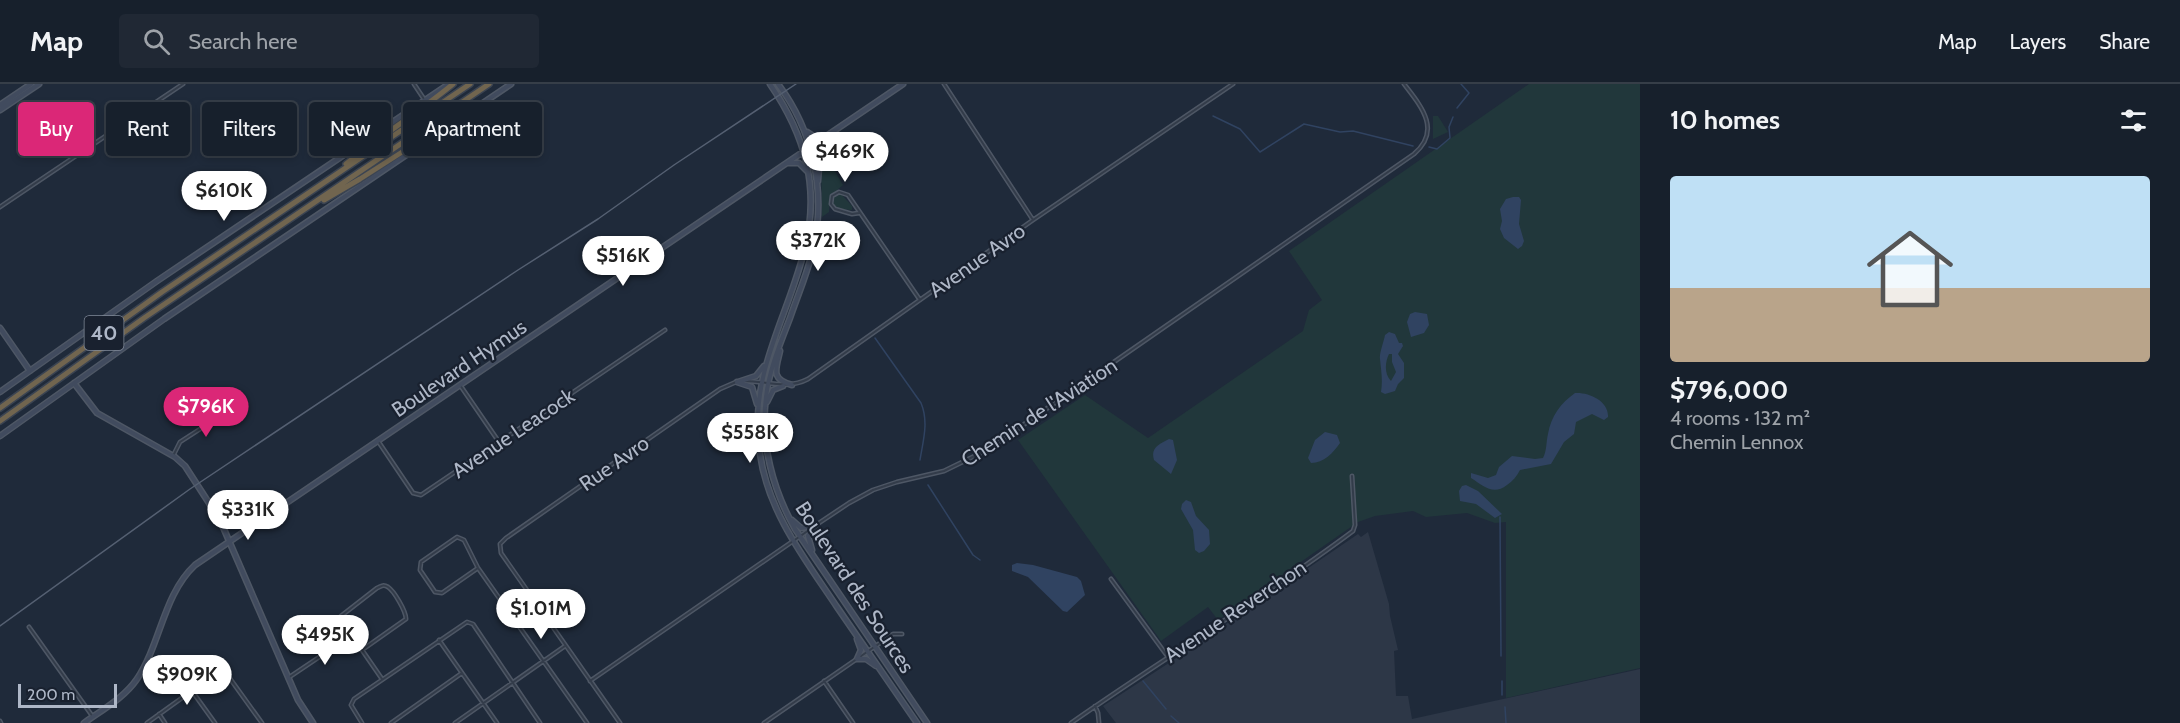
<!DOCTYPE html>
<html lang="en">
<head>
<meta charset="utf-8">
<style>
  :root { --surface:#17202c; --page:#202834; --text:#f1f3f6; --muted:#9ea3a9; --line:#363e48; --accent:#db2777 }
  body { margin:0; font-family:Cabin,sans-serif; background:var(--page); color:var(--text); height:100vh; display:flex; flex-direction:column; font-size:22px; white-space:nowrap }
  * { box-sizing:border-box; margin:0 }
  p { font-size:20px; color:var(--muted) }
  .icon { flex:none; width:33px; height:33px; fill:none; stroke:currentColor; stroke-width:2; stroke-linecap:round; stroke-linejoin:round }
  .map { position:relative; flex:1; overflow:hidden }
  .drawer { display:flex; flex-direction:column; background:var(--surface); width:540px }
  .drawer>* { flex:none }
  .banner { position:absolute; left:18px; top:18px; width:570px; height:54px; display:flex; gap:12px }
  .scale { position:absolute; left:18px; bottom:15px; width:99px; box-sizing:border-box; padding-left:6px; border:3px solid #aeb7c7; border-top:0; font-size:16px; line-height:21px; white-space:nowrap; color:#aeb7c7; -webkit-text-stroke:4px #19212f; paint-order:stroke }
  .price { position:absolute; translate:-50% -51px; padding:0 14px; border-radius:21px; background:#fff; color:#222; font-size:20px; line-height:39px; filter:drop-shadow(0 2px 3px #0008) }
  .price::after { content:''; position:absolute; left:50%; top:36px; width:18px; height:14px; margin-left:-9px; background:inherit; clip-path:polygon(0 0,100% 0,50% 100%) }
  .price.on { background:var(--accent); color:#fff }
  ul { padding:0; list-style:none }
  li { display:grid; align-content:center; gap:12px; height:318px; padding:0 30px }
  li span { display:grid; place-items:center; height:186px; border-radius:6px; color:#555 }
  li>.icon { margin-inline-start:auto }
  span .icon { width:108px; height:108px; fill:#fffc; stroke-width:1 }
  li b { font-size:26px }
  h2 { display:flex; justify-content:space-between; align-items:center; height:72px; padding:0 30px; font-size:26px }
  .tag { padding:0 21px; border-radius:6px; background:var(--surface); box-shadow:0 3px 9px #0003,0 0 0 2px var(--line); font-size:21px; line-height:54px }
  .tag.on { background:var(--accent); color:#fff }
  header { display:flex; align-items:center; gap:36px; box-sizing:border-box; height:84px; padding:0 30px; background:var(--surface); border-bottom:2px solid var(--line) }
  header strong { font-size:28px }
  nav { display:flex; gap:33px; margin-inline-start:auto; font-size:21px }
  .search { width:420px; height:54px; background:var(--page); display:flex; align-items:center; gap:15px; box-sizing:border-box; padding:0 21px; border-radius:6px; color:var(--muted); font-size:22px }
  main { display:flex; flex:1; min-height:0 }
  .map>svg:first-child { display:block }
  .airport { fill:#2d3747 }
  .green { fill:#21373b }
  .water { fill:#304361; fill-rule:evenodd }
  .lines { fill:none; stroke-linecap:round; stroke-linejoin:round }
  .stream { stroke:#304361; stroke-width:1.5 }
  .street-casing { stroke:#4e5765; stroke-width:5 }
  .secondary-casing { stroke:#4e5765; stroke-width:7 }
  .highway-casing { stroke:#3b4452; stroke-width:8 }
  .street { stroke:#333c4a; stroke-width:2 }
  .secondary { stroke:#414b5e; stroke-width:4 }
  .highway { stroke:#71654f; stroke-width:5 }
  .tram { stroke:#556072; stroke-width:1.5 }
  .labels { text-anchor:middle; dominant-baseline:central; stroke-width:4.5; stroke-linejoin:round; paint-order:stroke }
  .shield { fill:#19212f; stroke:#818a99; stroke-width:1.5 }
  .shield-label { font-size:20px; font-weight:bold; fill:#aeb7c7 }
  .street-label { font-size:21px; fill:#aeb7c7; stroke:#19212f }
</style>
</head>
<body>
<header>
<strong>Map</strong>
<div class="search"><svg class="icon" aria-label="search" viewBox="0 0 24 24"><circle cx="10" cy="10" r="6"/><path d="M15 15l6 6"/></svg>Search here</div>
<nav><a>Map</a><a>Layers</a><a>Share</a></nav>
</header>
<main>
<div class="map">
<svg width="1640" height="639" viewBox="0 0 1640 639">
  <rect width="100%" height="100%" fill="#1f2a3a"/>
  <path class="airport" d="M1368,448L1389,520L1390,532L1398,566L1394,567L1396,612H1408L1412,635L1640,585V639H1116L1103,622L1178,573L1358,450L1361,453Z"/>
  <path class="green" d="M1529,0H1640V584L1506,614V438L1495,439L1467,429L1426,433L1413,427L1375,432L1358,438L1218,536L1208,523L1161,557L1018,356L1085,311L1148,354L1303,247L1309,226L1322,216L1289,167Z
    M1433,32H1438L1448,48L1433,55Z
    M827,57L825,70L843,101L830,112L829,128L822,133L821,70L822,62Z
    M841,110L852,122V126L837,125L833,121L834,112Z"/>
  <path class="water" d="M1513,113H1519L1521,116L1519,140L1524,157L1522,162L1518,165L1504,154L1500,145L1502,137L1500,125L1506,115Z
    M1415,228L1427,230L1429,241L1424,249L1411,253L1407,238L1410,230Z
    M1389,248L1395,250L1399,259H1402L1403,262L1398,270L1404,279V294L1398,300L1395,307L1385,310L1381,308C1383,296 1381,286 1380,275C1379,270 1384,257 1385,251ZM1389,270H1392V278L1396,288L1391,297C1384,290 1385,278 1389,270Z
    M1575,309C1589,308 1609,317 1608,333L1604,336L1592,330L1576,338L1574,350L1564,358L1551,380L1520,386C1517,392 1513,397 1507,401C1493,412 1484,402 1471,394V389L1488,394L1496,391L1499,383L1512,372L1535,375L1543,374C1547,366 1546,358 1548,350C1551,332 1561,319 1575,309Z
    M1325,348L1337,351L1340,359C1333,369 1324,379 1311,379L1308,374L1315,356Z
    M1169,355L1173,356L1177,376L1171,390L1154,376C1150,363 1160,360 1169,355Z
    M1466,401L1478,407L1502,430L1495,434L1476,420L1460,417L1459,407L1462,402Z
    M1186,416L1191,418L1196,432L1209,446L1210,460L1204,467L1199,469L1195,466L1193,446L1181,425L1182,420Z
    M1017,479L1033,481L1077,493L1081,497L1085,511L1067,528L1063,527L1028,493L1012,487V481Z"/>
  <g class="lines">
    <path class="stream" d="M1457,24L1469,9L1461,0
      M1213,32L1240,45L1260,68L1304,40L1340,48L1353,47L1413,62
      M1429,63L1437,65L1450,54L1449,43L1453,33
      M875,254L921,319C929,338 923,357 920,376
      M928,401L973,471L980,476
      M1500,433L1501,572
      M1143,597L1166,625
      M1502,597V611
      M1505,623L1506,639
      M1171,632L1179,639"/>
    <defs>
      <path id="street" d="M414,0L424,15
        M944,0L1033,136
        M0,123L183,0
        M859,129L852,130L835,125L831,120L832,112L839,108L848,111L920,216
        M745,297C767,297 787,306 808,295L1033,136L1233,0
        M460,301L499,358
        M378,357L413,409L421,411L665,246
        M173,372L180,358L214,336L224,326
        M816,441L849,419L873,406L897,398L944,387L987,366L1414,70C1442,46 1421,22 1404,0
        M478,484L442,509L435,508L420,486L421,478L457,453L464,456L478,484L587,639
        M1111,495L1168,573
        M29,543L93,633
        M439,556L497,639
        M362,566L406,535C406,527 394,507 388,503C383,500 382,502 377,504L341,532L342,537L382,595
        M288,594L352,551
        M590,597L812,444
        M824,597L853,639
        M192,607L215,639
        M1095,622L1098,629L1099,639
        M159,630L165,639
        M0,637L1,639
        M147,639L218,588L226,589L262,639
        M362,639L351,621L354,615L467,538L473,540L540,639
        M391,639L462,589
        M455,639L565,562
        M620,639L501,469L500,460L506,454L720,305L736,298
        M764,639L893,550H902
        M1071,639C1164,574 1262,515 1353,447L1355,441L1352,392"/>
      <path id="secondary" d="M770,0C805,51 820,103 805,164C787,237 748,289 760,370C768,428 805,475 837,523C864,562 890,600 917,639
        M778,0C812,45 826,105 814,161C809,186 798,210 790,234C780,260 769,286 766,313C760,359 773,406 795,445L927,639
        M0,21L31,0
        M0,26L39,0
        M807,48L813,52L825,53
        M788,79H799L807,87
        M818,97L821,57
        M0,244L30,287
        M780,267C776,285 770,295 792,301
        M737,298L752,303L757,320
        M738,298L756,292L764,282
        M74,299L97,329L175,373L185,382L220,436L298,616L313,639
        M0,308L157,197L449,0
        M767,318L773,306L783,302
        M0,352L164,235L511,0
        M792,436L801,444L814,442
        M812,466L808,452L816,441
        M857,555L861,566L857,575H866L876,582
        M84,639C102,626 124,614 137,595C161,559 163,511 195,481L903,0"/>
      <path id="highway" d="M346,80C381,52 419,28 453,0
        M324,116L360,95L410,63L425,57
        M0,324L162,208L470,0
        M0,337L144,234L489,0"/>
    </defs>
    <use href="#street" class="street-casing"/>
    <use href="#secondary" class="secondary-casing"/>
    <use href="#highway" class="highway-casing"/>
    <use href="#street" class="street"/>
    <use href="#secondary" class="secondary"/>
    <use href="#highway" class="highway"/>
    <path class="tram" d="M0,542L190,405L518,186L598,135L674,81L796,0"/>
  </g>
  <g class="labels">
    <rect class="shield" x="84.5" y="232" width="39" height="34" rx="4.5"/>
    <g class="shield-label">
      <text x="104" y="249">40</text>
    </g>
    <g class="street-label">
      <text transform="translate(977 176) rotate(-35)">Avenue Avro</text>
      <text transform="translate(459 284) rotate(-34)">Boulevard Hymus</text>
      <text transform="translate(1039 328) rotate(-33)">Chemin de l'Aviation</text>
      <text transform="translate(513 349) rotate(-34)">Avenue Leacock</text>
      <text transform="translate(614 379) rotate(-35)">Rue Avro</text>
      <text transform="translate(855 503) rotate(57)">Boulevard des Sources</text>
      <text transform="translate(1235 527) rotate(-34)">Avenue Reverchon</text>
    </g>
  </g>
</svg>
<div class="scale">200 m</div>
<b class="price" style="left:845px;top:99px">$469K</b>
<b class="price" style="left:224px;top:138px">$610K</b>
<b class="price" style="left:818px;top:188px">$372K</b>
<b class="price" style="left:623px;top:203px">$516K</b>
<b class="price on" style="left:206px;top:354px">$796K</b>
<b class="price" style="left:750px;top:380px">$558K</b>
<b class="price" style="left:248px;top:457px">$331K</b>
<b class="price" style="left:541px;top:556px">$1.01M</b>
<b class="price" style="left:325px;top:582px">$495K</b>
<b class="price" style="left:187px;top:622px">$909K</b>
<div class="banner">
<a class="tag on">Buy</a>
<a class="tag">Rent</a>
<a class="tag">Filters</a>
<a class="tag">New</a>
<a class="tag">Apartment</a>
</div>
</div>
<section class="drawer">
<h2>10 homes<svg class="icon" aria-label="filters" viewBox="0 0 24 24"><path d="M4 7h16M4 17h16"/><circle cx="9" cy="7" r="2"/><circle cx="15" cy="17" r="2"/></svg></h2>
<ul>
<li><span style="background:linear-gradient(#bfe0f5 60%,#b9a48a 0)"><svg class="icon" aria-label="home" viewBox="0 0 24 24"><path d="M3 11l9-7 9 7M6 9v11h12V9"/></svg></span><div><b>$796,000</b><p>4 rooms · 132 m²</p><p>Chemin Lennox</p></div></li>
</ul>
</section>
</main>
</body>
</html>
